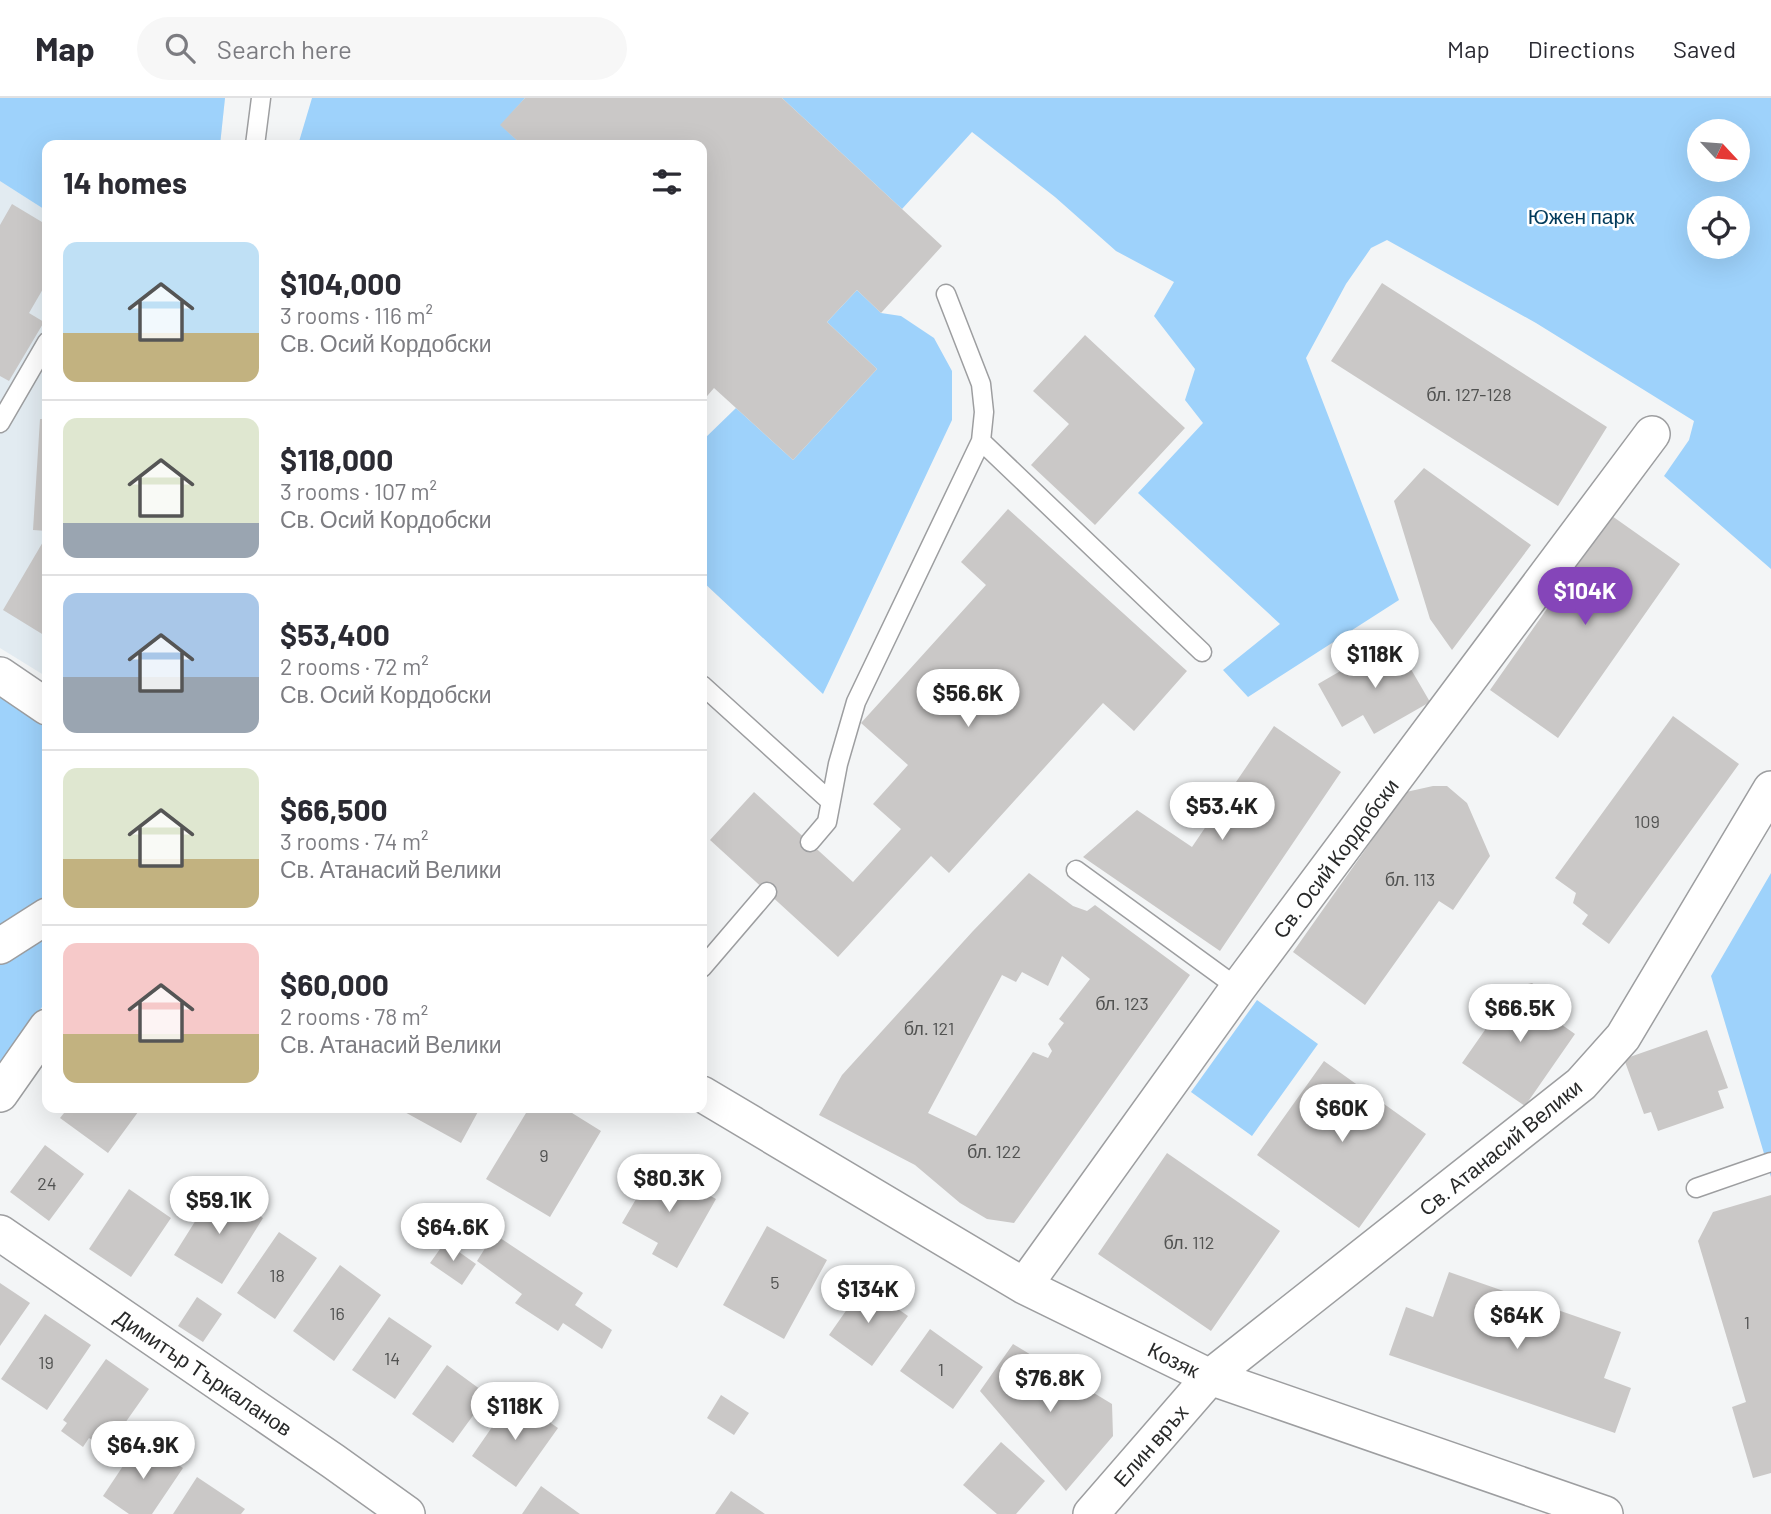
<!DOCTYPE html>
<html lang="en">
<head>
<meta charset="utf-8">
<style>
  :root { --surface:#fff; --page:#f7f7f7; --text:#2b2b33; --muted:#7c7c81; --line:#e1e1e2; --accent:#8545b9 }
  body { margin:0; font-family:Barlow,sans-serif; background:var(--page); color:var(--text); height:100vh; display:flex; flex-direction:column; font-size:26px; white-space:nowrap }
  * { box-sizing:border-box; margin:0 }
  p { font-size:23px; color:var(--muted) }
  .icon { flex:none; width:38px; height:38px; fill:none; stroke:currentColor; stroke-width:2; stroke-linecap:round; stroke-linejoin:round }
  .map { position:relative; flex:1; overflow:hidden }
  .details { position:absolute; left:42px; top:42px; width:665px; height:973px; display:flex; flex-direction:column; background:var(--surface); border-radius:14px; box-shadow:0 7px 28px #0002 }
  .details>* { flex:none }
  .needle { width:46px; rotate:116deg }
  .fabs { position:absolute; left:1687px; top:21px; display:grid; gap:14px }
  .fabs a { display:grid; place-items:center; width:63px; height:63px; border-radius:50%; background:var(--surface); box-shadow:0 7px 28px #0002; font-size:35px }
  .price { position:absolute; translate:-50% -60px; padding:0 16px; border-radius:24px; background:#fff; color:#222; font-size:23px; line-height:46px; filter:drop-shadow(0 2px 4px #0008) }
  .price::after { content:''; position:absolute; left:50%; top:42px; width:21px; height:16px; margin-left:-10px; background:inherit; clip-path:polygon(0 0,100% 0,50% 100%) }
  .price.selected { background:var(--accent); color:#fff }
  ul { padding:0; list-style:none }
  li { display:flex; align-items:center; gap:21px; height:175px; padding:0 21px }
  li+li { border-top:2px solid var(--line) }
  li span { display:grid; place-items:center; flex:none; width:196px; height:140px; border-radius:14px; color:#555 }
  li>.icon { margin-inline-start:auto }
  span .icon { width:84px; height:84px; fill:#fffc; stroke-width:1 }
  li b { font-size:30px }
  h2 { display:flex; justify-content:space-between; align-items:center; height:84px; padding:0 21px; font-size:30px }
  header { display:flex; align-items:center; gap:42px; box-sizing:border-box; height:98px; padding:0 35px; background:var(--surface); border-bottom:2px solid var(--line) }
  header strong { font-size:33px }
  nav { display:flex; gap:38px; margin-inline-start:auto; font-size:24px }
  .search { width:490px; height:63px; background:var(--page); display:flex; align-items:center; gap:18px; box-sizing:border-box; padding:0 24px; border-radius:38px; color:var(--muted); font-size:26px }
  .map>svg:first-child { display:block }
  .built { fill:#e2ebf1 }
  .green { fill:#9ed2fb; fill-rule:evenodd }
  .building { fill:#cac8c7; fill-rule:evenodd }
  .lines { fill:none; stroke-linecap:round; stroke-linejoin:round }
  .service-casing { stroke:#9d9ea0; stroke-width:21 }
  .minor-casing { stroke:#9d9ea0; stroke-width:38 }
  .service { stroke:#fff; stroke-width:18 }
  .minor { stroke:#fff; stroke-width:35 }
  .labels { text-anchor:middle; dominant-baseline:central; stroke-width:5; stroke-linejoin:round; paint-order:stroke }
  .number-label { font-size:18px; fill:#515251 }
  .park-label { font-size:21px; fill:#023b5c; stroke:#fff }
  .street-label { font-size:21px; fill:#292a2a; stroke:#fff }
</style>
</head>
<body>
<header>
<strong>Map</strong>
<div class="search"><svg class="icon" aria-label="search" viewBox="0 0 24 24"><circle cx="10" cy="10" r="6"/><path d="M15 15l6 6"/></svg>Search here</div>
<nav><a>Map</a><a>Directions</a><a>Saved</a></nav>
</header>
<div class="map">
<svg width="1771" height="1416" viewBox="0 0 1771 1416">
  <rect width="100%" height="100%" fill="#f3f5f6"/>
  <path class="built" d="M0,0H225L220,47H47V579L0,550Z"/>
  <path class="green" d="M0,0H225L220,47H47V113L0,83Z
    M312,0H525L501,27L522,47H298Z
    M782,0H1771V471L1664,378L1689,342L1694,323L1536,225L1387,142L1371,150L1346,186L1306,260L1399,502L1248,599L1223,572L1280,526L1138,395L1203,325L1185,302L1195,271L1154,218L1174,184L1116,153L1055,99L972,34L902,111ZM1699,33H1738V72H1699ZM1699,110H1738V149H1699Z
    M857,192L881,215L901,218L934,240L952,273V322L823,596L702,483V343L736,310L793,362L877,271L827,224Z
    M0,597L47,628V902L0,969Z
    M1771,775V1079L1711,878Z
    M1257,902L1318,946L1252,1038L1191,994Z"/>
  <path class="building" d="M525,0H782L942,148L881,215L857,192L827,224L877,271L793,362L714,290L702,304V47H522L500,27Z
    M12,106L47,127V184L29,215L44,224L9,283L0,278V127Z
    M1382,185L1607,329L1558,408L1331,263Z
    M1085,237L1185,330L1095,427L1031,367L1069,326L1033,293Z
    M40,321H47V433L33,432Z
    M1424,370L1531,447L1452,552L1430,521L1394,403Z
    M1008,411L1187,573L1134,633L1103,605L949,775L931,758L838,859L710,742L754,694L853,784L901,731L873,706L908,667L861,625L986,487L961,464Z
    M1612,418L1680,466L1558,640L1490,592Z
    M47,437V539L3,512Z
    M1394,542L1430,604L1374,636L1363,617L1342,629L1318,586Z
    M1673,618L1739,666L1609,846L1582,826L1588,817L1573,805L1576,795L1555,780Z
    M1274,628L1341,674L1220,853L1083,759L1137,712L1192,749Z
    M1433,688H1447L1467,705L1490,758L1453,812L1439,803L1365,907L1293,854L1406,694Z
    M1029,775L1073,808L1087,813L1095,807L1190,877L1014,1125L987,1121L960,1105L915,1067L819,1017L842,977L973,833ZM1062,858L1090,881L1059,921L1064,925L1048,946L1052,953L1048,960L1033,954L976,1038L928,1015L1002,877L1016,884L1022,874L1048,888Z
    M1532,885L1557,903L1548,917L1575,936L1525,1008L1462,965L1510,896L1516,889Z
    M1707,932L1728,990L1718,993L1724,1010L1658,1033L1651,1014L1644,1016L1624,961Z
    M1324,963L1426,1036L1359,1130L1257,1057Z
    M68,1010H141L108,1055L60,1020Z
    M403,1010H480L461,1045L401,1012Z
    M529,1010H564L601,1033L550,1119L486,1081Z
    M45,1047L84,1076L49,1123L10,1094Z
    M1167,1055L1280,1133L1211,1233L1098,1156Z
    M656,1067L716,1101L677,1170L652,1156L658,1145L622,1125Z
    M216,1090L263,1120L222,1186L174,1157Z
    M129,1091L171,1120L131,1179L89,1151Z
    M1771,1097V1375L1753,1380L1732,1309L1746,1304L1698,1143L1713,1114Z
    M767,1128L827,1162L784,1241L723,1207Z
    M279,1134L317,1160L275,1221L237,1195Z
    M494,1136L583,1195L575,1207L612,1232L602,1251L563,1225L558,1233L515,1205L522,1196L477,1163Z
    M445,1144L476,1166L462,1187L430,1165Z
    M340,1167L381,1197L334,1263L293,1233Z
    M1449,1174L1621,1234L1604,1280L1631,1290L1615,1335L1389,1257L1406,1209L1433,1219Z
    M0,1185L30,1205L0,1248Z
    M864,1187L908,1218L872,1268L829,1237Z
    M197,1199L222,1216L203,1244L178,1228Z
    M45,1216L91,1247L47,1312L1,1281Z
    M389,1219L432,1248L395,1301L352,1272Z
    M930,1231L983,1269L953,1311L900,1273Z
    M1013,1246L1112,1306L1113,1338L1066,1393L980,1293Z
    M106,1261L149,1291L106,1352L89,1340L83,1349L61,1333L67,1325L63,1322Z
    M447,1267L488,1297L453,1345L412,1316Z
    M721,1297L749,1315L734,1337L707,1320Z
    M513,1299L558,1330L516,1389L472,1358Z
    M141,1341L183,1370L152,1416H129L103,1398Z
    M1001,1344L1045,1383L1016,1416H997L963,1387Z
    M197,1379L245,1411L241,1416H173Z
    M541,1388L580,1416H522Z
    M731,1393L765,1416H715Z"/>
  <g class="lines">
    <defs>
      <path id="service" d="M255,47L261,0
        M0,325L47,244
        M981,343L1202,554
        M702,587L830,703
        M810,744L827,724L838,666L856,604L981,343L984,314L981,286L946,196
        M1076,772L1238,890
        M702,870L767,794
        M1696,1090L1771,1064"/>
      <path id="minor" d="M0,577L47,609
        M0,848L47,818
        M0,996L47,929
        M702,996L1024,1188L1210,1279L1605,1416
        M0,1135L333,1363L407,1416
        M1024,1188L1238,890L1652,336
        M1091,1416L1210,1279L1581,986L1623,939L1771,691"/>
    </defs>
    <use href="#service" class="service-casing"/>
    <use href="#minor" class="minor-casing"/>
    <use href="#service" class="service"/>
    <use href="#minor" class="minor"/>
  </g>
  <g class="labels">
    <g class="number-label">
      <text x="1469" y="296">бл. 127-128</text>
      <text x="1647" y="723">109</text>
      <text x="1410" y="781">бл. 113</text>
      <text x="1122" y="905">бл. 123</text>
      <text x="929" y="930">бл. 121</text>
      <text x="994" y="1053">бл. 122</text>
      <text x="544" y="1057">9</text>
      <text x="47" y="1085">24</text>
      <text x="1189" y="1144">бл. 112</text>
      <text x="277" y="1177">18</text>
      <text x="775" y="1184">5</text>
      <text x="337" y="1215">16</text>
      <text x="1747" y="1224">1</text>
      <text x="392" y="1260">14</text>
      <text x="46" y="1264">19</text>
      <text x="941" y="1271">1</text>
    </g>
    <g class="park-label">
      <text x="1581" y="117">Южен парк</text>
    </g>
    <g class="street-label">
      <text transform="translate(1335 760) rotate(-53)">Св. Осий Кордобски</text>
      <text transform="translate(1500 1049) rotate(-39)">Св. Атанасий Велики</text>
      <text transform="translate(1174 1261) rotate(26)">Козяк</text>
      <text transform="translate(204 1274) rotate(34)">Димитър Търкаланов</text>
      <text transform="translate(1150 1347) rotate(-49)">Елин връх</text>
    </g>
  </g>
</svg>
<div class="fabs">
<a><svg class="needle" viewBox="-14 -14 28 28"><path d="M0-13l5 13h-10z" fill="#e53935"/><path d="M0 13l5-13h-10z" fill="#7c7c81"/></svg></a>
<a><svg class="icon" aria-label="locate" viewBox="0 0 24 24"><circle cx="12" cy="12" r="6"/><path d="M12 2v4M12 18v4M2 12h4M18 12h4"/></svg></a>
</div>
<b class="price selected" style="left:1585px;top:529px">$104K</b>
<b class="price" style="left:1375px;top:592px">$118K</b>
<b class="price" style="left:968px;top:631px">$56.6K</b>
<b class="price" style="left:1222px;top:744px">$53.4K</b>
<b class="price" style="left:1520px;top:946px">$66.5K</b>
<b class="price" style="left:1342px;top:1046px">$60K</b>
<b class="price" style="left:669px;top:1116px">$80.3K</b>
<b class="price" style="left:219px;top:1138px">$59.1K</b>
<b class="price" style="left:453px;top:1165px">$64.6K</b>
<b class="price" style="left:868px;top:1227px">$134K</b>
<b class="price" style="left:1517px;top:1253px">$64K</b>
<b class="price" style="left:1050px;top:1316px">$76.8K</b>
<b class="price" style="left:515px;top:1344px">$118K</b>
<b class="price" style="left:143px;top:1383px">$64.9K</b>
<section class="details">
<h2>14 homes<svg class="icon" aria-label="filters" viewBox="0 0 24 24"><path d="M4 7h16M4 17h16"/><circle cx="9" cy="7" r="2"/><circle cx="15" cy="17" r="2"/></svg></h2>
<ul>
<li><span style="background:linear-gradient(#bfe0f5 65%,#c2b280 0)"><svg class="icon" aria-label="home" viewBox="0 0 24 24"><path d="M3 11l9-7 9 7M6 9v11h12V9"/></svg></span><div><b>$104,000</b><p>3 rooms · 116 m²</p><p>Св. Осий Кордобски</p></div></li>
<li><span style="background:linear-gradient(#dfe7d0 75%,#9aa5b1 0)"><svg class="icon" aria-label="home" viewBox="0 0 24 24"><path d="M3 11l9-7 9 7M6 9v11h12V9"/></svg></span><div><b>$118,000</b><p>3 rooms · 107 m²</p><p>Св. Осий Кордобски</p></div></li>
<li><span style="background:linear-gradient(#a9c7e8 60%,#9aa5b1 0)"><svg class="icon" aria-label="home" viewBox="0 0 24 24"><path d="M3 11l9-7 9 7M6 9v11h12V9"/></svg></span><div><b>$53,400</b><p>2 rooms · 72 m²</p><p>Св. Осий Кордобски</p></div></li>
<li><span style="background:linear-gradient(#dfe7d0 65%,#c2b280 0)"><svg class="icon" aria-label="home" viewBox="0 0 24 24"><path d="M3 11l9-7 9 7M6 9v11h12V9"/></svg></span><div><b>$66,500</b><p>3 rooms · 74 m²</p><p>Св. Атанасий Велики</p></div></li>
<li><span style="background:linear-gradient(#f6c9c9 65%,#c2b280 0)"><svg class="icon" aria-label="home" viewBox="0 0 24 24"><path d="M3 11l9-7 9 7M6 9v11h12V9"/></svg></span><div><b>$60,000</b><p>2 rooms · 78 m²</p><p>Св. Атанасий Велики</p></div></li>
</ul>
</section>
</div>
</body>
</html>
